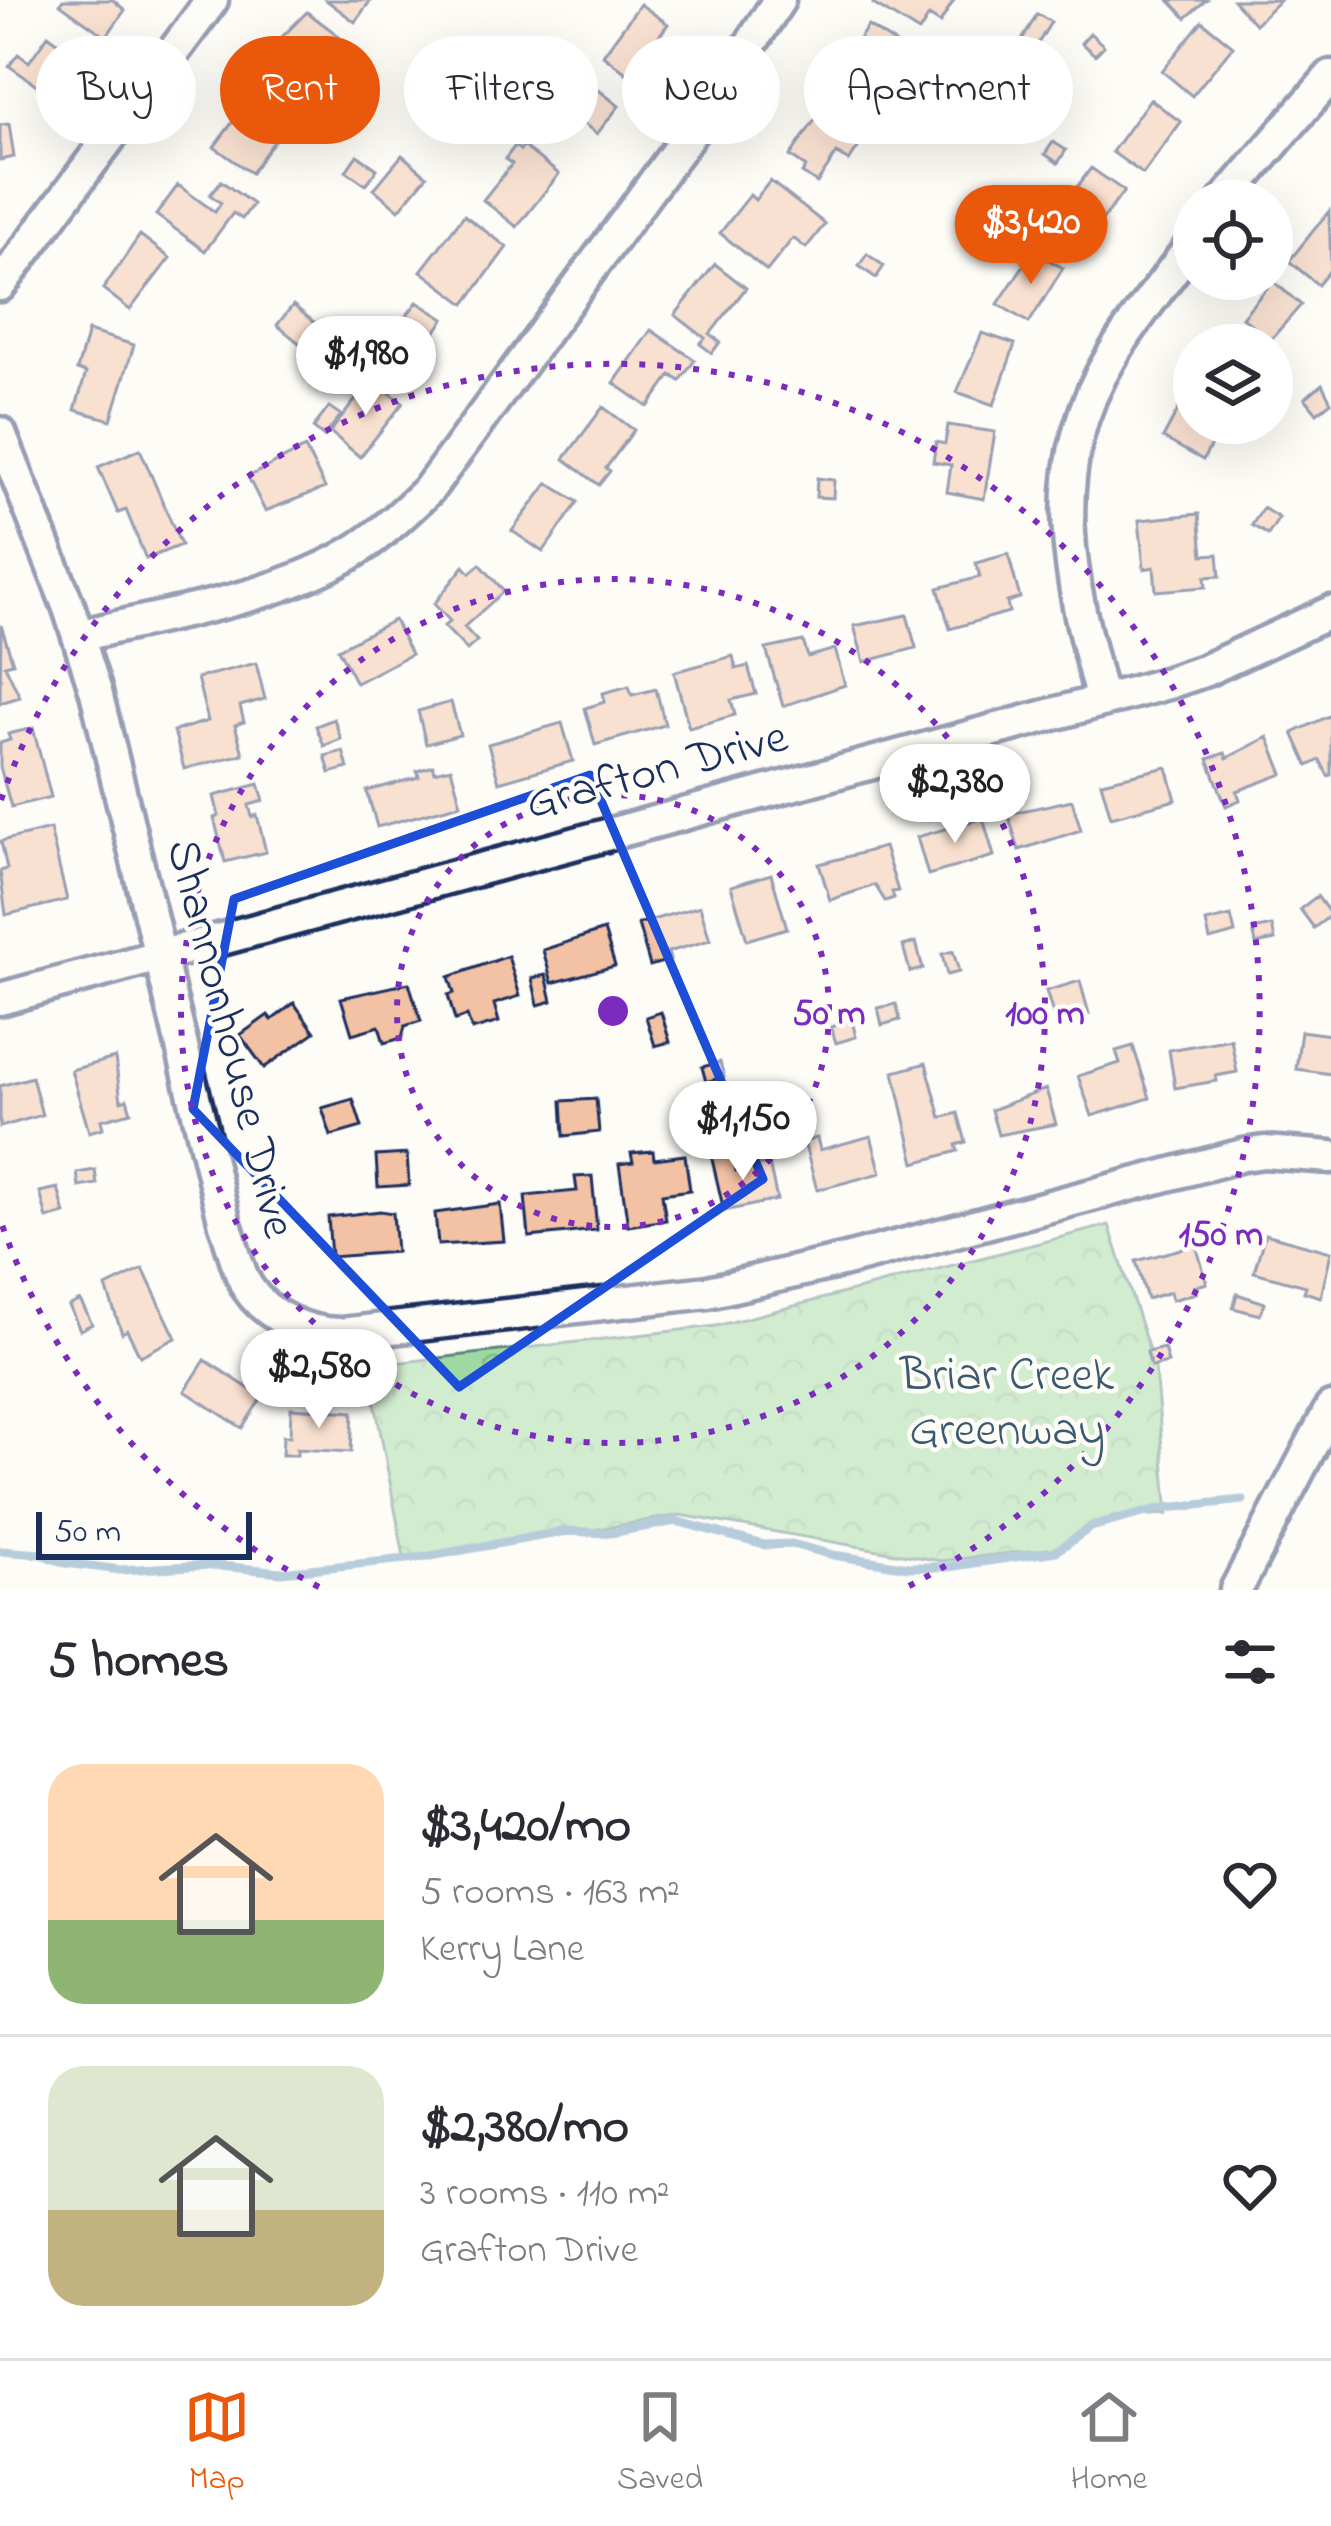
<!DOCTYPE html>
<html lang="en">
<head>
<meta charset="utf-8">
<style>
  :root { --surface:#fff; --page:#f7f7f7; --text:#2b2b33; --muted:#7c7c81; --line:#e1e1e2; --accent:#ea580c }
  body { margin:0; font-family:"Indie Flower",sans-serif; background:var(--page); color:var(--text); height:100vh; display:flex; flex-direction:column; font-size:45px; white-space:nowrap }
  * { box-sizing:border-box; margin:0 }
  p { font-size:39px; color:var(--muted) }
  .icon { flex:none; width:66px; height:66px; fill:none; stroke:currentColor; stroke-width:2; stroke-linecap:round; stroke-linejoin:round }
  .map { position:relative; height:1590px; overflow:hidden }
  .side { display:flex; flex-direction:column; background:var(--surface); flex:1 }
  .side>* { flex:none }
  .banner { position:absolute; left:36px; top:36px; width:1260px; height:108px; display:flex; gap:24px }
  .controls { position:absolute; left:1173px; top:180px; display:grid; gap:24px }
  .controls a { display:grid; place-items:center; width:120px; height:120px; border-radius:50%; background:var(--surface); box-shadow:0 12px 48px #0002; font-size:60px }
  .scale { position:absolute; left:36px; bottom:30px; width:216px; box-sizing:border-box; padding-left:12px; border:6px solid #1b2f5e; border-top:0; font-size:33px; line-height:42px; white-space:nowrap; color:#1b2f5e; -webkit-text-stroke:9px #fdfcf7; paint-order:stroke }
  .price { position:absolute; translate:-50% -102px; padding:0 27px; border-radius:42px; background:#fff; color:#222; font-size:39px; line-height:78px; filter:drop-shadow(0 3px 6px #0008) }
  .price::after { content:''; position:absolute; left:50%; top:72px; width:36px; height:27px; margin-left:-18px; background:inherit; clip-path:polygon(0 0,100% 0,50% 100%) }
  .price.current { background:var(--accent); color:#fff }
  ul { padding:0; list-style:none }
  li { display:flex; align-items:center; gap:36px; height:300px; padding:0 48px }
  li+li { border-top:3px solid var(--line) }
  li span { display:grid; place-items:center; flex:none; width:336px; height:240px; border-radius:36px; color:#555 }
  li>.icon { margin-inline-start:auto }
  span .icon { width:144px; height:144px; fill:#fffc; stroke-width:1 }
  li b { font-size:51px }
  h2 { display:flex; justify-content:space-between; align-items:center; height:144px; padding:0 48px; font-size:51px }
  .pill { padding:0 42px; border-radius:54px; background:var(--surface); box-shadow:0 12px 48px #0002; font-size:42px; line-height:108px }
  .pill.current { background:var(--accent); color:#fff }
  .tabs { display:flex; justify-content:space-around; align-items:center; height:168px; border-top:3px solid var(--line); background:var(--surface); font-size:33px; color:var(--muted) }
  .tabs a { display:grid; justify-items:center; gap:6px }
  .tabs .current { color:var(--accent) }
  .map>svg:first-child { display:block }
  .park { fill:url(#park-crowns); stroke:#5c8480; stroke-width:3 }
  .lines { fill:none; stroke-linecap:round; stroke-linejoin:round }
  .stream { stroke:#6392b8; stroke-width:9 }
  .building { fill:#f3c1a3; stroke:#1b2f5e; stroke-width:3 }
  .minor-casing { stroke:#1b2f5e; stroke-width:39 }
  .minor { stroke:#fdfcf7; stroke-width:30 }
  .marked { fill:none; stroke:#1d4ed8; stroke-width:9; stroke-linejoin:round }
  .ring { fill:none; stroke:#7b2cbf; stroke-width:6; stroke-dasharray:6 12 }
  .labels { text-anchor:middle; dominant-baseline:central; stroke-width:9; stroke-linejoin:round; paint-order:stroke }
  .street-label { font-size:48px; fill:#1b2f5e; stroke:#fdfcf7 }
  .park-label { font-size:48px; fill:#3c5a6f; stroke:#fdfcf7 }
  .centre { fill:#7b2cbf; stroke:#fdfcf7; stroke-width:6 }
  .ring-label { font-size:36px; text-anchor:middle; font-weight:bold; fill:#7b2cbf; stroke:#fdfcf7; stroke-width:9; stroke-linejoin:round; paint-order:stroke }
</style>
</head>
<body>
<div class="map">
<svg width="1331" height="1590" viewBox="0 0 1331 1590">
  <defs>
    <pattern id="park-crowns" width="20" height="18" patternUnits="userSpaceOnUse" patternTransform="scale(3)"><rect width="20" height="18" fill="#9dd9a1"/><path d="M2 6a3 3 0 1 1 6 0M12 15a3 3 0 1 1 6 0" fill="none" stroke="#87bb8d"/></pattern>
  </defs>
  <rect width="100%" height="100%" fill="#fdfcf7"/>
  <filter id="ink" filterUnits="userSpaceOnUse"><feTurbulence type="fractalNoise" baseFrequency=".00833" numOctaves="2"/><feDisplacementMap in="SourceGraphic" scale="24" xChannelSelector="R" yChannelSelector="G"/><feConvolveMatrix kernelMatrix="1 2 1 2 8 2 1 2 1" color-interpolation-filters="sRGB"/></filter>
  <g filter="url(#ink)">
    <path class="park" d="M1109,1225L1155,1369L1168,1514L1113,1517L1056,1548L941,1561L680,1515L405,1562L368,1366L716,1326Z"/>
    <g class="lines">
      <path class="stream" d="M0,1551L41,1554L65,1563L121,1570L209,1565L281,1572L425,1557L566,1531L610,1533L676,1521L764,1545L792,1544L833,1555L909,1567H947L1056,1551L1091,1527L1158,1509L1243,1500"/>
    </g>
    <path class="building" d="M63,0H113L125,10L106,37L60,4Z
      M326,0H371L355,22Z
      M875,0H954L940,23L929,16L919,32L873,4Z
      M1169,0H1206L1186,18Z
      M1233,0H1280L1255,24Z
      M640,4L668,24L630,76L603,55Z
      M307,12L339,36L294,93L264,69L282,46L277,42Z
      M1037,14L1051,22L1034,50L1021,42Z
      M1202,21L1233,46L1192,96L1162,71Z
      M868,26L901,47L886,69L899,77L881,109L836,80L842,71L838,69Z
      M1090,33L1104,46L1095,55L1081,43Z
      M48,35L78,57L51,95L9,66L18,54L29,62Z
      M571,68L619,106L597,134L561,106L554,115L565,124L554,139L524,116L536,101L541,105Z
      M457,90L475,100L464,121L446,110Z
      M262,98L291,118L251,173L214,147L241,111L249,116Z
      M1150,99L1181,122L1143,174L1112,152Z
      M823,108L866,136L849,161L837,153L817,183L802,173L806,167L790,156Z
      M9,124L14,157L0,160V125Z
      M1053,142L1066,150L1058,163L1045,154Z
      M515,146L520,150L523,146L559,174L517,227L483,200L512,164L505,159Z
      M357,155L377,169L366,185L346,171Z
      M402,155L427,176L399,210L374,189Z
      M1091,168L1124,191L1082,248L1049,225Z
      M221,181L253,204L242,219L233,213L205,251L156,215L178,185L215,212L221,203L210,195Z
      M770,181L825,224L806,248L793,238L767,271L720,233L750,195L755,200Z
      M1329,211L1331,269L1318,285L1289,261Z
      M464,215L507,247L465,304L421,271Z
      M140,235L170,258L130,310L103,289Z
      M1033,251L1063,268L1029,323L998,304Z
      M867,254L884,266L876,278L859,266Z
      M715,264L746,288L710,334L720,342L712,353L700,344L705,338L675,315Z
      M1273,281L1301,305L1266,345H1260L1248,334L1254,327L1242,317Z
      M417,302L444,319L409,372L379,352Z
      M293,305L326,332L310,352L277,325Z
      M651,330L695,360L680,381L671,375L648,407L614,383Z
      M88,331L134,345L111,420L75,410L86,373L77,370Z
      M982,333L1015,344L994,405L957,392Z
      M372,379L403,403L360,457L330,432Z
      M1322,384L1331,402L1317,413L1305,398Z
      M1194,398V423H1223L1203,460L1163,438L1181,404L1188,408Z
      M329,407L341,415L324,437L313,428Z
      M603,407L634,430L606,468L610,471L599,485L564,459Z
      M948,425L995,432L984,499L947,492L951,465L933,462L936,442L945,444Z
      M305,448L325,488L265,511L248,477Z
      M140,449L181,545L146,559L126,510L118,513L98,467Z
      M817,478L834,480L833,498L816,497Z
      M548,483L578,502L543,552L512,531Z
      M1263,508L1279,518L1268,535L1252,525Z
      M1199,514L1203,555L1218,554L1220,576L1205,577L1206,587L1156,591L1154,567L1144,569L1139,520Z
      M1008,554L1020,598L1007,602L1009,612L950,629L938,588L980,577L976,563Z
      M480,564L504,591L464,627L477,641L467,650L444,626L450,621L434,604L464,566L470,573Z
      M907,615L916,648L864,662L854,626Z
      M394,620L411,654L356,683L338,649Z
      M1,625L13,663L5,665L20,697L0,703Z
      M803,641L808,657L835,649L845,685L783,706L766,649Z
      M733,656L736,669L748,666L756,694L731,700L735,715L689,728L674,672Z
      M256,663L265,699L240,706L244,722L235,725L243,754L184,769L174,731L208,721L197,678Z
      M629,686L632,695L656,689L665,725L595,745L585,708L605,702L603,693Z
      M451,702L460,735L426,744L418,711Z
      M1331,715V775L1328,776L1320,760L1308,766L1293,733Z
      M334,719L341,739L324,746L316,726Z
      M562,723L573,761L499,782L488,744Z
      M33,728L51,797L11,807L0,767V743L10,740L8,734Z
      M1268,737L1283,774L1237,791L1240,800L1226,806L1208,759L1225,753L1227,758Z
      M343,751L348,768L330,773L325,756Z
      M433,766L435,772L451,768L461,804L377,827L367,791L419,777L417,771Z
      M1167,767L1176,800L1111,817L1101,782Z
      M259,784L264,801L249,805L252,817L257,815L266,852L225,862L214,818L219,816L214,796Z
      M1072,800L1081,830L1019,850L1008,814Z
      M983,818L994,856L928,875L917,837Z
      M50,829L67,900L6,915L0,871L7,869L1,841Z
      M884,847L898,891L892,892L894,898L885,901L875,885L830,900L819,864Z
      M771,874L787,928L747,940L731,886Z
      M1317,896L1331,915L1314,928L1300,909Z
      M700,906L710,940L668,952L670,960L650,966L638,924Z
      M1231,916L1235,933L1210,940L1206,922Z
      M1272,926L1275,940L1256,944L1253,930Z
      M604,930L615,966L552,983L543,950Z
      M916,942L923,969L910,972L903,946Z
      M953,951L959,972L947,975L942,954Z
      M508,956L520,996L494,1004L499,1022L472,1030L467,1016L455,1020L448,995L454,993L449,977Z
      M546,975L552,1001L538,1005L532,978Z
      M1080,981L1089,1014L1056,1024L1046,991Z
      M409,983L421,1021L405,1026L402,1038L384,1043L379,1026L352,1034L341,998Z
      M294,1003L315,1032L264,1068L240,1035L268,1015L272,1020Z
      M896,1004L900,1020L882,1025L878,1008Z
      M661,1012L670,1042L655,1046L646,1017Z
      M852,1020L856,1037L836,1043L831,1027Z
      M1301,1031L1331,1035V1074L1296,1069Z
      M1231,1039L1237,1072L1216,1076L1217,1081L1175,1088L1169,1050Z
      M1133,1046L1150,1098L1092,1116L1078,1076L1120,1063L1116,1051Z
      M115,1058L121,1101L127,1099L131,1112L101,1120L103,1128L89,1132L71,1070Z
      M720,1062L724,1077L706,1082L702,1067Z
      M926,1063L941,1118L958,1113L966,1142L956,1145L958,1151L915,1163L894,1072Z
      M32,1077L42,1115L0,1127V1086Z
      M1046,1089L1056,1124L998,1135L991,1110Z
      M353,1099L362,1127L331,1136L322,1108Z
      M596,1099L599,1132L564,1136L562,1101Z
      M871,1136L881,1173L817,1190L804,1142L817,1138L820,1150Z
      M653,1151L654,1159L685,1155L690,1190L662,1194L666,1220L628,1226L619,1164L633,1162L631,1153Z
      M732,1151L736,1171L769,1163L777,1200L724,1211L711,1155Z
      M407,1154L409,1185L378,1187L376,1156Z
      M95,1170L97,1184L79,1187L77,1173Z
      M592,1176L597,1230L529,1237L525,1196L577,1191L575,1177Z
      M58,1188L65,1214L47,1219L40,1192Z
      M500,1204L504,1241L438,1245L435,1213Z
      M380,1211L393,1213L396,1252L331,1257L328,1217Z
      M1265,1234L1331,1252L1321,1297L1304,1292L1306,1286L1254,1272Z
      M1196,1245L1207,1283L1194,1287L1196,1293L1172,1300L1170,1292L1147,1299L1136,1261Z
      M143,1269L176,1338L140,1356L127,1330L122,1333L106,1287Z
      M1237,1294L1265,1303L1260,1315L1233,1308Z
      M80,1300L92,1324L80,1330L69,1306Z
      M1164,1348L1168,1363L1151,1367L1147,1352Z
      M205,1360L262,1397L242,1428L185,1391Z
      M291,1408L353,1412L351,1452L297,1449V1455H282L283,1436H290Z"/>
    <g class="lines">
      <defs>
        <path id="minor" d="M1224,201L1331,76
          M0,285L212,0
          M0,433L69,608L96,692L225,1224C232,1243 237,1270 248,1288C267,1317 307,1334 340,1334L708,1292L842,1261L1243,1155L1264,1152L1331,1157
          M78,636C168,614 280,599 358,549C384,532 407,510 429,489L714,101L779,0
          M1102,700C1070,580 1041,470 1113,354C1137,315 1167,279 1194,242
          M0,999L1168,683L1206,670L1331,612
          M1236,1590L1331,1408"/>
      </defs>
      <use href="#minor" class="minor-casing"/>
      <use href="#minor" class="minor"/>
    </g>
  </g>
  <path d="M0 0H1331V1590H0ZM590,775L763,1179L459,1387L193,1109L234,899Z" fill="#fdfcf7" fill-opacity=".55" fill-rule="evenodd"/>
  <path class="marked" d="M590,775L763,1179L459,1387L193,1109L234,899Z"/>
  <g class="ring">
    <circle cx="613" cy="1011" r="216"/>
    <circle cx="613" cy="1011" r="432"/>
    <path d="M319 1587A647 647 0 0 1 1 1222M1 800A647 647 0 1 1 907 1587"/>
  </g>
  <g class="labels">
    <g class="street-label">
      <text transform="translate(657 772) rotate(-15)">Grafton Drive</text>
      <text transform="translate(229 1039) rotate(76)">Shannonhouse Drive</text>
    </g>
    <g class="park-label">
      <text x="1007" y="1377">Briar Creek<tspan x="1007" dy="55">Greenway</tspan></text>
    </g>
  </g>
  <circle cx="613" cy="1011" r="18" class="centre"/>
  <g class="ring-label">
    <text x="829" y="1024">50 m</text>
    <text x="1045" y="1024">100 m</text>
    <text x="1221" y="1245">150 m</text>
  </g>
</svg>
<div class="controls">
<a><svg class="icon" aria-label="locate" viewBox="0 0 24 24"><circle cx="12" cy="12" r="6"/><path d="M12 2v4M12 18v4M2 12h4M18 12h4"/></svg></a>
<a><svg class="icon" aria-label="layers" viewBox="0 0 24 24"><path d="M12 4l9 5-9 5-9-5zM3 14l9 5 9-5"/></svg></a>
</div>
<div class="scale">50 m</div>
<b class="price current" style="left:1031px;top:287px">$3,420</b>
<b class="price" style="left:366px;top:418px">$1,980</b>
<b class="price" style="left:955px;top:846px">$2,380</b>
<b class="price" style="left:743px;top:1183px">$1,150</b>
<b class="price" style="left:319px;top:1431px">$2,580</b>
<div class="banner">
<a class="pill">Buy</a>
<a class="pill current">Rent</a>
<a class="pill">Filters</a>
<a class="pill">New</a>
<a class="pill">Apartment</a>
</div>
</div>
<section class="side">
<h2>5 homes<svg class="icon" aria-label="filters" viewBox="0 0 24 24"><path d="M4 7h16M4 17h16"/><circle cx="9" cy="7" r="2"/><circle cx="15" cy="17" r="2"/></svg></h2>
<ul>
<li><span style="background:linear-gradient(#ffd9b3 65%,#8fb573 0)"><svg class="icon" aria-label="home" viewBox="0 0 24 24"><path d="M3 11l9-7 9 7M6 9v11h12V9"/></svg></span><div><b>$3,420/mo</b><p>5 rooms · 163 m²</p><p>Kerry Lane</p></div><svg class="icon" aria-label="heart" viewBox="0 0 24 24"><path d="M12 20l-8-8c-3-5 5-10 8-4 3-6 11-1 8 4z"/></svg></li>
<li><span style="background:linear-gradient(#dfe7d0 60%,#c2b280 0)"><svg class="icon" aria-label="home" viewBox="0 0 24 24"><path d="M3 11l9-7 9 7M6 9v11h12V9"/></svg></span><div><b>$2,380/mo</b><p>3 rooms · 110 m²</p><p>Grafton Drive</p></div><svg class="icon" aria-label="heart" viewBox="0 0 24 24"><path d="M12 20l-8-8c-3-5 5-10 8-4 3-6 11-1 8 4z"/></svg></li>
</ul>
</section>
<nav class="tabs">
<a class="current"><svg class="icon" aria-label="map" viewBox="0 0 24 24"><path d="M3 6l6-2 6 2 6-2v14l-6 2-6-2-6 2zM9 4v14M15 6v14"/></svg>Map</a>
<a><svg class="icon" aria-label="saved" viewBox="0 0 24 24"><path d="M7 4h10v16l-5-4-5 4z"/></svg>Saved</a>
<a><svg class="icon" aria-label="home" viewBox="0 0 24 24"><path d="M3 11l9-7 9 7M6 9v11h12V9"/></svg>Home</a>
</nav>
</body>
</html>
